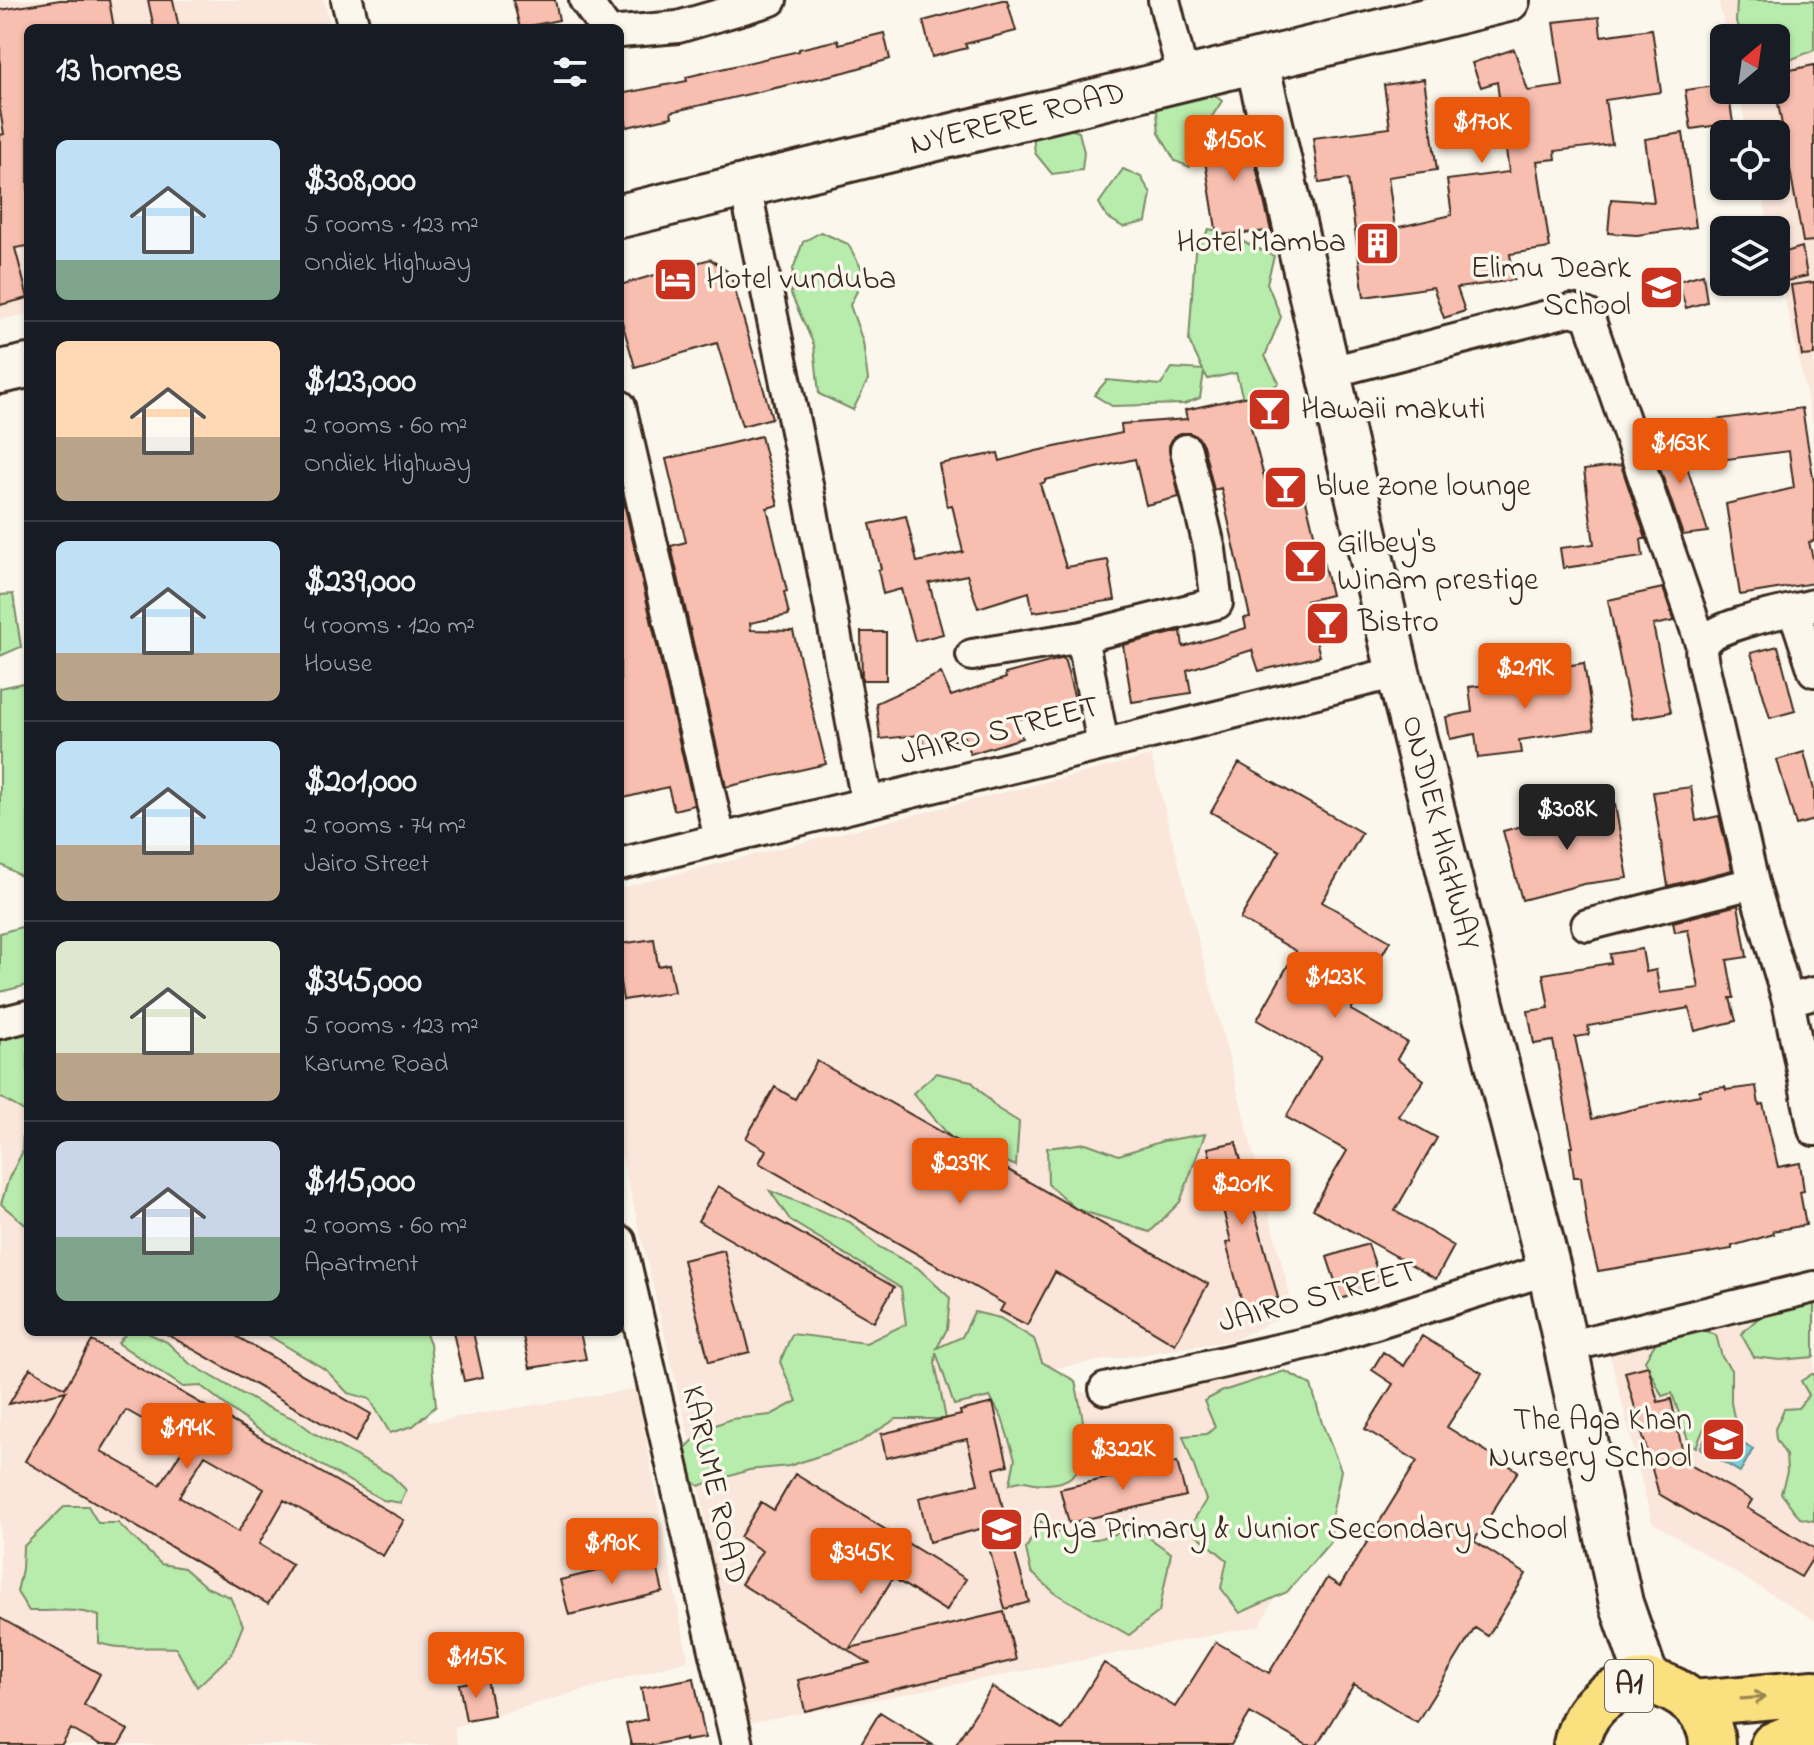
<!DOCTYPE html>
<html lang="en">
<head>
<meta charset="utf-8">
<style>
  :root { --surface:#171b24; --page:#242831; --text:#f1f3f6; --muted:#9ea1a6; --line:#363941; --accent:#ea580c }
  body { margin:0; font-family:"Indie Flower",sans-serif; background:var(--page); color:var(--text); height:100vh; display:flex; flex-direction:column; font-size:30px; white-space:nowrap }
  * { box-sizing:border-box; margin:0 }
  p { font-size:26px; color:var(--muted) }
  .icon { flex:none; width:44px; height:44px; fill:none; stroke:currentColor; stroke-width:2; stroke-linecap:round; stroke-linejoin:round }
  .map { position:relative; flex:1; overflow:hidden }
  .panel { position:absolute; left:24px; top:24px; width:600px; height:1312px; display:flex; flex-direction:column; background:var(--surface); border-radius:12px; box-shadow:0 2px 6px #0004 }
  .panel>* { flex:none }
  .needle { width:52px; rotate:29deg }
  .tools { position:absolute; left:1710px; top:24px; display:grid; gap:16px }
  .tools a { display:grid; place-items:center; width:80px; height:80px; border-radius:12px; background:var(--surface); box-shadow:0 2px 6px #0004; font-size:40px }
  .price { position:absolute; translate:-50% -68px; padding:0 18px; border-radius:8px; background:var(--accent); color:#fff; font-size:26px; line-height:52px; filter:drop-shadow(0 2px 4px #0008) }
  .price::after { content:''; position:absolute; left:50%; top:48px; width:24px; height:18px; margin-left:-12px; background:inherit; clip-path:polygon(0 0,100% 0,50% 100%) }
  .price.on { background:#222; color:#fff }
  ul { padding:0; list-style:none }
  li { display:flex; align-items:center; gap:24px; height:200px; padding:0 32px }
  li+li { border-top:2px solid var(--line) }
  li span { display:grid; place-items:center; flex:none; width:224px; height:160px; border-radius:12px; color:#555 }
  li>.icon { margin-inline-start:auto }
  span .icon { width:96px; height:96px; fill:#fffc; stroke-width:1 }
  li b { font-size:34px }
  h2 { display:flex; justify-content:space-between; align-items:center; height:96px; padding:0 32px; font-size:34px }
  .map>svg:first-child { display:block }
  .built { fill:#fae6da }
  .green { fill:#b8ecad; stroke:#7a8b66; stroke-width:2 }
  .water { fill:#7ecedb; stroke:#638c8f; stroke-width:2 }
  .building { fill:#f8beaf; stroke:#3b2a1e; stroke-width:2; fill-rule:evenodd }
  .lines { fill:none; stroke-linecap:round; stroke-linejoin:round }
  .minor-casing { stroke:#3b2a1e; stroke-width:36 }
  .secondary-casing { stroke:#3b2a1e; stroke-width:48 }
  .trunk-casing { stroke:#3b2a1e; stroke-width:50 }
  .minor { stroke:#fbf7ec; stroke-width:30 }
  .secondary { stroke:#fbf7ec; stroke-width:42 }
  .trunk { stroke:#fbe080; stroke-width:44 }
  .oneway { stroke:#9b854f }
  .labels { text-anchor:middle; dominant-baseline:central; stroke-width:7; stroke-linejoin:round; paint-order:stroke }
  .shield { fill:#fbf7ec; stroke:#75685c; stroke-width:2 }
  .shield-label { font-size:30px; font-weight:bold; fill:#3b2a1e }
  .street-label { font-size:32px; fill:#3b2a1e; stroke:#fbf7ec }
  .poi-label { font-size:32px; fill:#3b2a1e; stroke:#fbf7ec; text-anchor:start }
</style>
</head>
<body>
<div class="map">
<svg width="1814" height="1745" viewBox="0 0 1814 1745">
  <rect width="100%" height="100%" fill="#fbf7ec"/>
  <filter id="ink" filterUnits="userSpaceOnUse"><feTurbulence type="fractalNoise" baseFrequency=".0125" numOctaves="2"/><feDisplacementMap in="SourceGraphic" scale="16" xChannelSelector="R" yChannelSelector="G"/><feConvolveMatrix kernelMatrix="1 2 1 2 8 2 1 2 1" color-interpolation-filters="sRGB"/></filter>
  <g filter="url(#ink)">
    <path class="built" d="M0,0H324L331,28H28V314L0,320Z
      M1718,0H1814V429L1776,259V230H1770L1760,186H1776V134H1748L1738,90H1776V38H1727Z
      M1151,756L1294,1311L1234,1340L1042,1370L1097,1400L1242,1362L1311,1415L1293,1565L1259,1626L741,1725L696,1466L620,1149V888Z
      M28,1041V1332H410L428,1422L636,1389L688,1660L454,1727L457,1745H0V1049Z
      M1814,1307V1620L1652,1522L1610,1355Z"/>
    <path class="green" d="M1737,0H1814V50L1790,60L1776,58V38H1747L1736,22Z
      M1207,89L1222,101L1193,146L1190,167L1175,161L1159,133L1156,103Z
      M1061,126L1079,132L1084,152L1082,170L1052,174L1035,153L1033,135Z
      M1123,169L1141,177L1151,194L1146,222L1123,227L1107,217L1099,203Z
      M1209,229L1228,234L1274,256L1267,283L1281,317L1265,356L1279,383L1245,406L1236,373L1208,379L1204,372L1200,398L1184,404L1112,406L1094,395L1107,380L1161,385L1172,368L1203,370L1189,341L1195,251Z
      M821,232L848,244L865,275L850,305L863,342L868,380L853,410L819,394L814,345L791,294L793,269L803,242Z
      M13,594L21,647L0,656V595Z
      M28,682V880L0,864V688Z
      M28,925V985L0,992V933Z
      M28,1029V1227L1,1204L9,1178L22,1153L24,1111L0,1097V1038Z
      M936,1073L971,1081L998,1109L1019,1122L1016,1166L951,1138L913,1093Z
      M1205,1134L1180,1202L1150,1232L1076,1209L1048,1184L1047,1148L1086,1143L1119,1155L1163,1141Z
      M770,1191L850,1222L879,1247L918,1268L950,1298L947,1329L937,1348L962,1337L974,1312L1000,1318L1034,1339L1042,1362L1075,1381C1082,1417 1103,1483 1047,1484C1031,1485 1026,1477 1010,1484L1015,1459L1002,1418L990,1397L954,1405L936,1352L935,1363L946,1419H896L858,1443L789,1466L749,1470L699,1486L671,1462L705,1429L731,1419L771,1415L797,1401L780,1362L792,1334L866,1343L906,1324L901,1288L791,1221Z
      M1814,1296V1357L1780,1360L1754,1357L1741,1334L1769,1308Z
      M1694,1326L1716,1335L1722,1357L1731,1370V1403L1737,1431H1729L1707,1421L1696,1447L1689,1443L1672,1393L1662,1396L1645,1360L1663,1331Z
      M127,1332H146L167,1342L189,1363L262,1405L295,1419L315,1434L391,1475L406,1490L401,1503L383,1500L254,1427L201,1386L183,1387L118,1343Z
      M263,1332H425L430,1343L436,1406L413,1426L390,1433L370,1399L348,1393L326,1370Z
      M1285,1371L1311,1385L1322,1423L1341,1470L1332,1515L1331,1541L1287,1592L1240,1613L1221,1588L1227,1560L1189,1528L1206,1500L1183,1436L1207,1434L1215,1427L1204,1401L1223,1391Z
      M1812,1374H1814V1521L1800,1518L1781,1493L1787,1472L1786,1455L1776,1439L1775,1429L1784,1409L1798,1408L1809,1395L1801,1381Z
      M65,1506H88L98,1523H118L161,1564L184,1568L206,1587L230,1597L243,1625L231,1655L197,1687L176,1648C150,1646 123,1651 99,1643V1616C73,1607 55,1612 29,1611L17,1592L22,1569L23,1547Z
      M1040,1521L1070,1539H1097L1135,1528L1171,1553L1159,1612L1129,1635L1055,1593L1031,1572L1026,1549Z"/>
    <path class="water" d="M1711,1426L1753,1449L1740,1472L1700,1448Z"/>
    <path class="building" d="M60,0H109L114,28H28V246L15,248L28,298L0,305V135L4,134L0,110V10Z
      M148,0H173L179,28H154Z
      M513,0H555L559,20L520,28Z
      M1002,0H1007L1016,31L965,44L967,48L932,57L923,21Z
      M1599,17L1601,36L1652,29L1661,92L1605,100L1612,144L1555,151L1556,159L1537,161L1550,248L1510,254L1514,280L1457,288L1465,311L1444,318L1433,287L1364,297L1348,179L1319,183L1313,138L1390,128L1384,85L1424,79L1437,170L1388,177L1395,228L1452,215L1447,180L1509,172L1497,82L1481,87L1472,63L1514,49L1528,91L1563,86L1554,22Z
      M884,33L890,59L845,72L671,112L672,117L627,127L620,94L687,81L686,77L799,51V49L838,40L839,44Z
      M1814,65V241L1803,242L1778,103L1788,95L1776,77V73Z
      M1724,85V90H1728L1733,123L1691,129L1685,90Z
      M1246,124L1271,231L1217,235L1201,136Z
      M1683,133L1696,227L1637,235L1608,233L1611,199L1654,202L1645,139Z
      M1802,247L1807,276L1782,282L1779,254Z
      M710,259L730,273L772,418L742,426L717,343L635,367L620,315V285Z
      M1703,274L1707,302L1686,308L1678,281Z
      M1814,282V355L1802,356L1791,285Z
      M1253,395L1258,418L1249,420L1268,492L1302,484L1319,554L1321,553L1331,595L1306,601L1320,656L1259,671L1252,650L1187,670L1191,693L1132,702L1123,645L1181,631L1183,647L1246,628L1244,618L1250,617L1221,488L1214,490L1203,445L1198,437L1190,433H1181L1174,436L1169,446L1179,497L1146,505L1135,459L1045,480V482L1040,484L1066,567L1108,560L1115,600L1033,612L1029,592L978,608L967,575L929,583L943,634L915,641L901,589L883,594L878,570L881,569L870,524L906,516L917,562L963,552L952,505L947,506L939,464L998,453L1000,461L1036,451L1122,433L1121,424L1187,419L1185,410Z
      M1802,408L1814,483V541L1809,542L1814,563V583L1740,595L1726,504L1794,488L1789,451L1720,460L1714,420Z
      M1677,434L1687,467L1708,532L1683,535L1657,460H1661L1655,441Z
      M761,436L778,505L767,508L787,591L784,592L789,615L750,623L751,630L793,631L826,764L726,787L671,546L686,542L666,459Z
      M1621,465L1646,539H1641L1643,557L1563,568L1560,548L1594,544L1584,470Z
      M620,486L694,805L674,810L668,787L620,799Z
      M1663,588L1674,621L1653,625L1671,712L1632,719L1608,600Z
      M861,632H886V680H862Z
      M1778,646L1795,711L1770,718L1751,653Z
      M1064,658L1076,703L1016,720L1022,738L970,754L964,737L925,749L920,735L880,739L876,703L941,673L951,696L1006,678L1005,674Z
      M1584,663L1594,729L1519,740L1521,753L1478,758L1475,734L1450,739L1446,717L1472,712L1469,687L1542,679L1541,670Z
      M1804,752L1814,790V820L1796,825L1777,760Z
      M1239,763L1362,833L1322,902L1390,941L1351,1010L1407,1042L1397,1059L1424,1080L1398,1116L1437,1138L1395,1211L1454,1246L1436,1279L1313,1209L1347,1151L1286,1117L1321,1057L1257,1020L1296,951L1240,919L1280,851L1211,812Z
      M1691,787L1696,821L1719,816L1732,870L1668,886L1653,792Z
      M1615,805L1628,878L1584,884L1522,900L1503,831L1575,812Z
      M1738,905L1747,957L1727,960L1734,998H1730L1736,1021L1695,1031L1689,1008L1588,1026L1589,1035L1575,1037L1592,1119L1672,1100L1700,1095L1699,1090L1725,1087L1726,1090L1756,1086L1759,1105L1763,1104L1778,1167L1800,1163L1804,1191L1800,1192L1806,1225L1773,1231L1774,1234L1732,1246V1249L1598,1271L1587,1226L1581,1177H1574L1570,1147H1573L1553,1041L1534,1044L1528,1011L1549,1008L1543,974L1611,963L1610,954L1642,949L1646,972L1656,970L1660,993L1699,988L1688,930L1675,932L1673,922Z
      M654,939L658,966L669,964L674,992L623,1000L620,982V944Z
      M817,1061L1208,1284L1175,1344L1055,1272L1027,1325L1000,1311L1004,1304L759,1163L766,1150L746,1138L775,1087L795,1099Z
      M1236,1142L1278,1298L1243,1306L1226,1243L1231,1242L1208,1148Z
      M718,1186L894,1287L874,1322L698,1221Z
      M1368,1244L1382,1285L1341,1299L1327,1257Z
      M724,1250L750,1352L709,1362L683,1260Z
      M163,1332H229L371,1414L355,1442Z
      M453,1332H473L483,1377L464,1381Z
      M522,1332H580L586,1359L530,1368Z
      M1422,1336L1482,1373L1447,1427L1518,1471L1474,1541L1526,1574L1488,1636L1475,1628L1417,1722L1354,1684L1317,1745H1307L1250,1713L1231,1745H955L992,1687L1062,1730L1104,1663L1175,1707L1216,1642L1269,1673L1327,1578L1340,1586L1417,1461L1365,1429L1393,1384L1372,1370L1383,1352L1404,1366Z
      M92,1341L404,1520L383,1556L284,1500L259,1544L292,1564L268,1604L25,1461L66,1391L9,1404L30,1368L65,1388ZM126,1410L186,1444L160,1485L101,1451ZM205,1455L264,1489L238,1532L179,1497Z
      M1648,1366L1658,1402L1671,1399L1685,1462L1752,1500L1747,1508L1814,1548V1556L1801,1577L1659,1494L1625,1372Z
      M993,1403L1008,1465L994,1469L1006,1522L1029,1602L1005,1609L984,1528L929,1542L919,1498L978,1484L967,1439L886,1458L881,1434L961,1415L960,1411Z
      M1177,1462L1186,1496L1069,1523L1060,1489Z
      M795,1474L966,1579L946,1611L893,1578L850,1648L1004,1612L1016,1660L805,1711L798,1680L869,1663L741,1584L762,1551L740,1537L761,1502L774,1510Z
      M655,1557L663,1592L569,1615L560,1580Z
      M0,1618L100,1674L84,1705L128,1730L119,1745H99L71,1729L62,1745H0Z
      M694,1678L705,1738L685,1741V1738L653,1745H631L626,1724L647,1719L641,1688Z
      M487,1679L494,1715L466,1720L459,1684Z
      M880,1712L933,1745H860Z"/>
    <g class="lines">
      <defs>
        <path id="minor" d="M347,0L354,28
          M585,0L605,28
          M1164,0L1184,80
          M620,32L678,27L771,0
          M745,186L806,479L867,802
          M1327,373L1571,310L1588,315L1702,646
          M620,406L720,839
          M1794,610L1814,671
          M1082,637L1103,744
          M972,655L1082,637L1217,603L1210,550L1186,450
          M620,864L1398,672
          M1587,925L1753,883
          M1814,993L1788,1000L1814,1130
          M1788,1000L1753,883L1702,659C1702,654 1700,650 1702,646C1710,624 1791,611 1814,605
          M0,1023L28,1016
          M620,1241L737,1745
          M1566,1347L1814,1287
          M1105,1389L1321,1340L1549,1269"/>
        <path id="secondary" d="M1257,63L1398,672L1549,1269L1621,1603L1648,1681
          M620,216L1508,0
          M0,372L28,366"/>
        <path id="trunk" d="M1692,1703L1814,1693
          M1576,1745C1582,1714 1601,1693 1632,1685C1638,1684 1645,1681 1650,1682C1680,1688 1712,1712 1712,1745
          M1773,1745L1814,1727"/>
      </defs>
      <use href="#minor" class="minor-casing"/>
      <use href="#secondary" class="secondary-casing"/>
      <use href="#trunk" class="trunk-casing"/>
      <use href="#minor" class="minor"/>
      <use href="#secondary" class="secondary"/>
      <use href="#trunk" class="trunk"/>
    </g>
    <defs><path id="oneway-shaft" d="M-6 0H5M1.5-3L5.5 0L1.5 3" fill="none" stroke-width="1.6" stroke-linecap="round" stroke-linejoin="round" transform="scale(2)"/></defs>
    <use class="oneway" href="#oneway-shaft" transform="translate(1753 1698) rotate(-4)"/>
  </g>
  <defs>
    <symbol id="building-square" viewBox="-11 -11 22 22"><rect x="-9" y="-9" width="18" height="18" rx="4" fill="#c8321e" stroke="#fbf7ec"/><path d="M-4-6H4V6H1V3H-1V6H-4ZM-2.5-4.3h1.7v1.8h-1.7ZM.8-4.3h1.7v1.8H.8ZM-2.5-1h1.7V.8h-1.7ZM.8-1h1.7V.8H.8Z" fill="#fff"/></symbol>
    <symbol id="hotel-square" viewBox="-11 -11 22 22"><rect x="-9" y="-9" width="18" height="18" rx="4" fill="#c8321e" stroke="#fbf7ec"/><path d="M-6-4.5h1.5V1H6V5H4.5V3h-9V5H-6ZM-4 0a1.8 1.8 0 1 1 3.6 0ZM.5 0V-2.5h3Q6-2.5 6 0Z" fill="#fff"/></symbol>
    <symbol id="school-square" viewBox="-11 -11 22 22"><rect x="-9" y="-9" width="18" height="18" rx="4" fill="#c8321e" stroke="#fbf7ec"/><path d="M0-5L7-2L0 1L-7-2ZM-4 1L0 2.5L4 1V4Q0 6-4 4Z" fill="#fff"/></symbol>
    <symbol id="bar-square" viewBox="-11 -11 22 22"><rect x="-9" y="-9" width="18" height="18" rx="4" fill="#c8321e" stroke="#fbf7ec"/><path d="M-6-5H6L.8 .8V4.5H3.5V6h-7V4.5H-.8V.8Z" fill="#fff"/></symbol>
  </defs>
  <g fill-rule="evenodd">
    <use href="#building-square" x="1352" y="218" width="51" height="51"/>
    <use href="#hotel-square" x="650" y="254" width="51" height="51"/>
    <use href="#school-square" x="1636" y="262" width="51" height="51"/>
    <use href="#bar-square" x="1244" y="384" width="51" height="51"/>
    <use href="#bar-square" x="1260" y="462" width="51" height="51"/>
    <use href="#bar-square" x="1280" y="536" width="51" height="51"/>
    <use href="#bar-square" x="1302" y="598" width="51" height="51"/>
    <use href="#school-square" x="1698" y="1414" width="51" height="51"/>
    <use href="#school-square" x="976" y="1504" width="51" height="51"/>
  </g>
  <g class="labels">
    <rect class="shield" x="1605" y="1660" width="48" height="52" rx="6"/>
    <g class="shield-label">
      <text x="1629" y="1686">A1</text>
    </g>
    <g class="street-label">
      <text transform="translate(1018 120) rotate(-14)">NYERERE ROAD</text>
      <text transform="translate(1000 732) rotate(-14)">JAIRO STREET</text>
      <text transform="translate(1439 833) rotate(76)">ONDIEK HIGHWAY</text>
      <text transform="translate(1318 1298) rotate(-15)">JAIRO STREET</text>
      <text transform="translate(713 1485) rotate(77)">KARUME ROAD</text>
    </g>
    <g class="poi-label">
      <text x="1346" y="243" text-anchor="end">Hotel Mamba</text>
      <text x="1631" y="269" text-anchor="end">Elimu Deark<tspan x="1631" dy="37">School</tspan></text>
      <text x="706" y="280">Hotel vunduba</text>
      <text x="1301" y="410">Hawaii makuti</text>
      <text x="1316" y="487">blue zone lounge</text>
      <text x="1337" y="544">Gilbey's<tspan x="1337" dy="37">Winam prestige</tspan></text>
      <text x="1358" y="623">Bistro</text>
      <text x="1692" y="1421" text-anchor="end">The Aga Khan<tspan x="1692" dy="37">Nursery School</tspan></text>
      <text x="1032" y="1530">Arya Primary &amp; Junior Secondary School</text>
    </g>
  </g>
</svg>
<div class="tools">
<a><svg class="needle" viewBox="-14 -14 28 28"><path d="M0-13l5 13h-10z" fill="#e53935"/><path d="M0 13l5-13h-10z" fill="#9ea1a6"/></svg></a>
<a><svg class="icon" aria-label="locate" viewBox="0 0 24 24"><circle cx="12" cy="12" r="6"/><path d="M12 2v4M12 18v4M2 12h4M18 12h4"/></svg></a>
<a><svg class="icon" aria-label="layers" viewBox="0 0 24 24"><path d="M12 4l9 5-9 5-9-5zM3 14l9 5 9-5"/></svg></a>
</div>
<b class="price" style="left:1482px;top:165px">$170K</b>
<b class="price" style="left:1234px;top:183px">$150K</b>
<b class="price" style="left:1680px;top:486px">$163K</b>
<b class="price" style="left:1525px;top:711px">$219K</b>
<b class="price on" style="left:1567px;top:852px">$308K</b>
<b class="price" style="left:1335px;top:1020px">$123K</b>
<b class="price" style="left:960px;top:1206px">$239K</b>
<b class="price" style="left:1242px;top:1227px">$201K</b>
<b class="price" style="left:187px;top:1471px">$194K</b>
<b class="price" style="left:1123px;top:1492px">$322K</b>
<b class="price" style="left:612px;top:1586px">$190K</b>
<b class="price" style="left:861px;top:1596px">$345K</b>
<b class="price" style="left:476px;top:1700px">$115K</b>
<section class="panel">
<h2>13 homes<svg class="icon" aria-label="filters" viewBox="0 0 24 24"><path d="M4 7h16M4 17h16"/><circle cx="9" cy="7" r="2"/><circle cx="15" cy="17" r="2"/></svg></h2>
<ul>
<li><span style="background:linear-gradient(#bfe0f5 75%,#7fa58c 0)"><svg class="icon" aria-label="home" viewBox="0 0 24 24"><path d="M3 11l9-7 9 7M6 9v11h12V9"/></svg></span><div><b>$308,000</b><p>5 rooms · 123 m²</p><p>Ondiek Highway</p></div></li>
<li><span style="background:linear-gradient(#ffd9b3 60%,#b9a48a 0)"><svg class="icon" aria-label="home" viewBox="0 0 24 24"><path d="M3 11l9-7 9 7M6 9v11h12V9"/></svg></span><div><b>$123,000</b><p>2 rooms · 60 m²</p><p>Ondiek Highway</p></div></li>
<li><span style="background:linear-gradient(#bfe0f5 70%,#b9a48a 0)"><svg class="icon" aria-label="home" viewBox="0 0 24 24"><path d="M3 11l9-7 9 7M6 9v11h12V9"/></svg></span><div><b>$239,000</b><p>4 rooms · 120 m²</p><p>House</p></div></li>
<li><span style="background:linear-gradient(#bfe0f5 65%,#b9a48a 0)"><svg class="icon" aria-label="home" viewBox="0 0 24 24"><path d="M3 11l9-7 9 7M6 9v11h12V9"/></svg></span><div><b>$201,000</b><p>2 rooms · 74 m²</p><p>Jairo Street</p></div></li>
<li><span style="background:linear-gradient(#dfe7d0 70%,#b9a48a 0)"><svg class="icon" aria-label="home" viewBox="0 0 24 24"><path d="M3 11l9-7 9 7M6 9v11h12V9"/></svg></span><div><b>$345,000</b><p>5 rooms · 123 m²</p><p>Karume Road</p></div></li>
<li><span style="background:linear-gradient(#c9d6e8 60%,#7fa58c 0)"><svg class="icon" aria-label="home" viewBox="0 0 24 24"><path d="M3 11l9-7 9 7M6 9v11h12V9"/></svg></span><div><b>$115,000</b><p>2 rooms · 60 m²</p><p>Apartment</p></div></li>
</ul>
</section>
</div>
</body>
</html>
